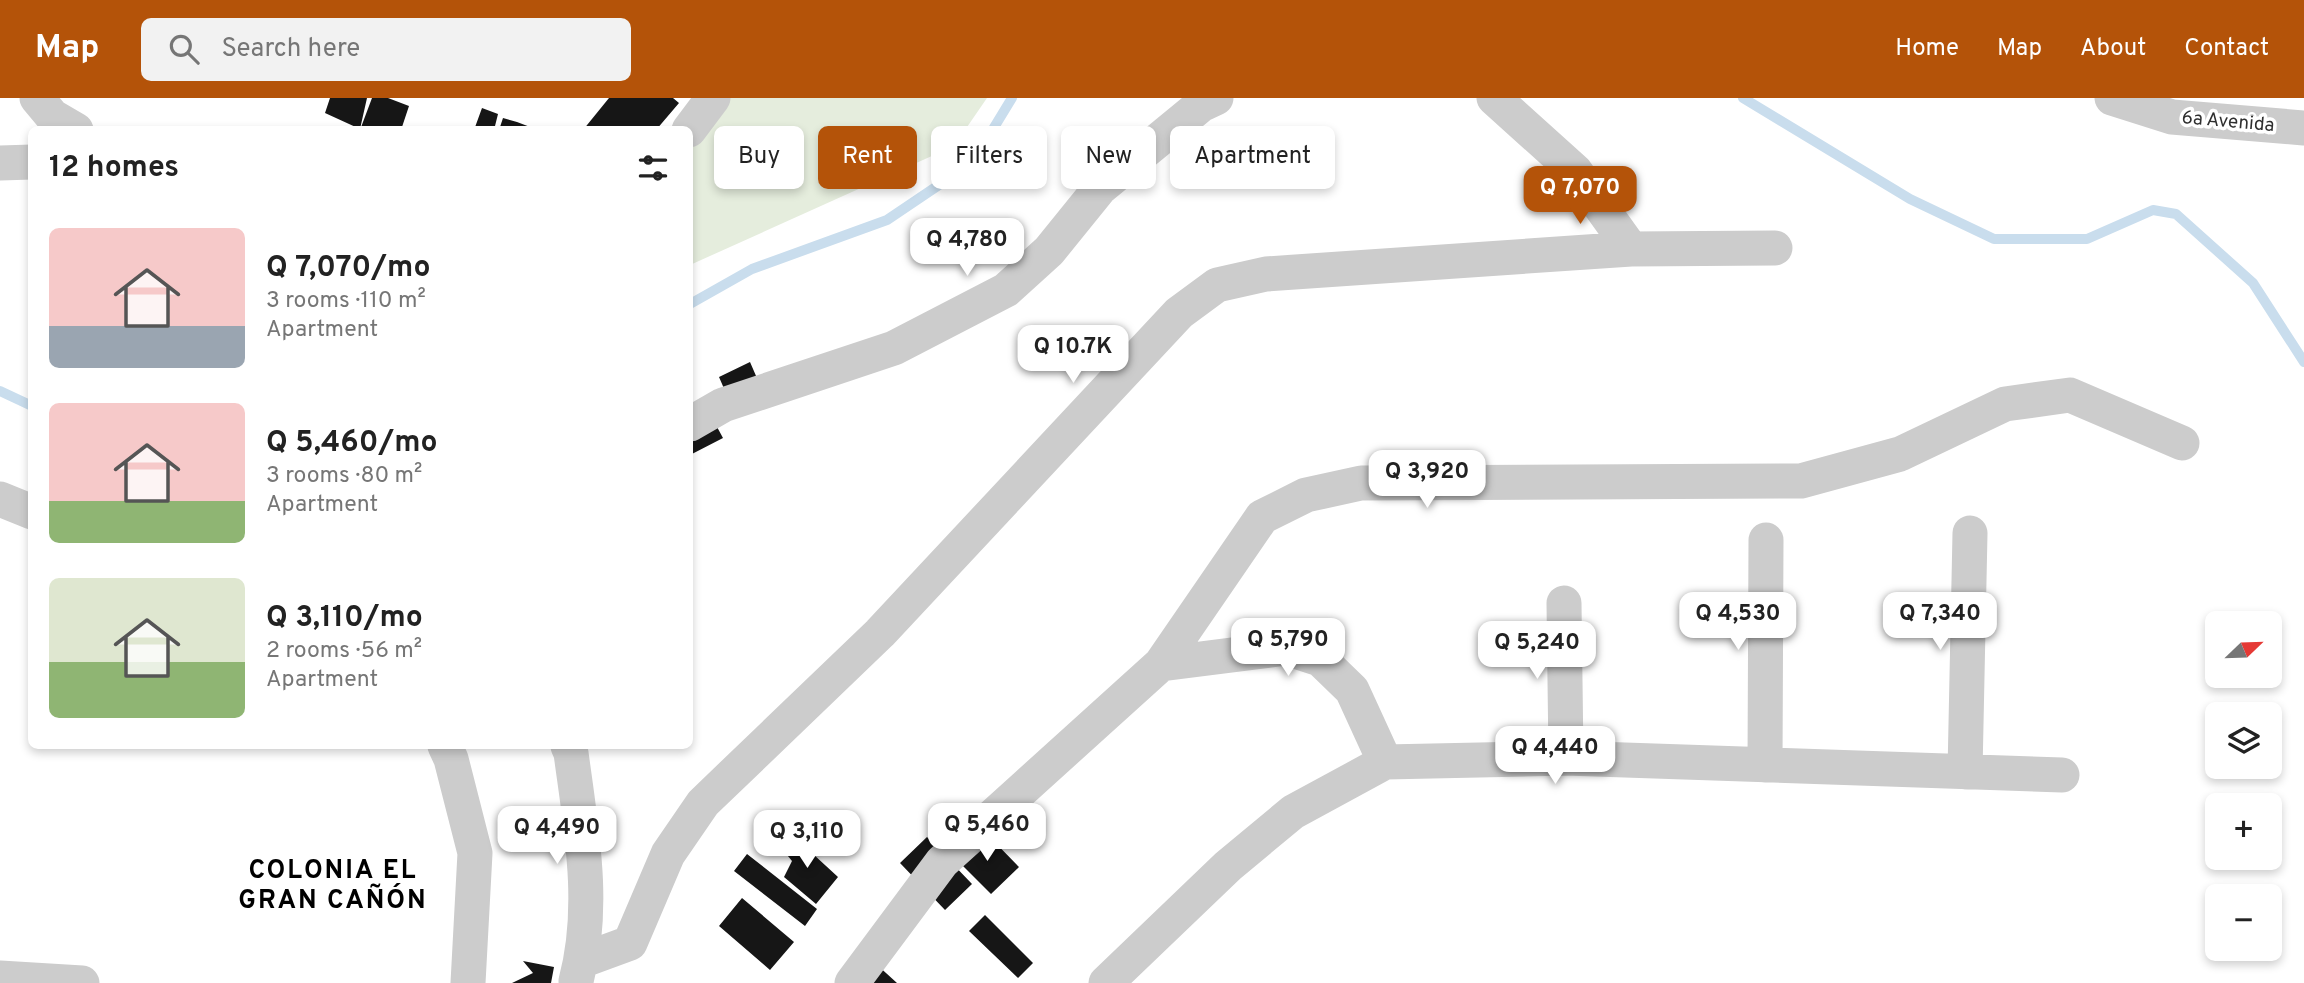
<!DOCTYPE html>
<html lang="en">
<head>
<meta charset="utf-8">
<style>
  :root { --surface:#fff; --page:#f2f2f2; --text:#222; --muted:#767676; --accent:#b45309 }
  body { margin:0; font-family:Overpass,sans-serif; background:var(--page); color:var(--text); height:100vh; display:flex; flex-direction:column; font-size:26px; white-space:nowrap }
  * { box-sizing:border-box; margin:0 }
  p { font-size:23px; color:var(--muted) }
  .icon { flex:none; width:38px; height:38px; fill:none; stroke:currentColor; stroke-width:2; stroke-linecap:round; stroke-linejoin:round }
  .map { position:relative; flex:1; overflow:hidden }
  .details { position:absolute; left:28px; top:28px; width:665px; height:623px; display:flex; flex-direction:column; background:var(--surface); border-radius:10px; box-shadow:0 4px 10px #0003 }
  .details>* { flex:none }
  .hud { position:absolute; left:714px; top:28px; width:665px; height:63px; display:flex; gap:14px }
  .needle { width:46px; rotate:67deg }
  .controls { position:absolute; left:2205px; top:513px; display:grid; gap:14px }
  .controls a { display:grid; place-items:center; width:77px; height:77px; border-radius:10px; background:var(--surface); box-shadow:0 4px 10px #0003; font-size:35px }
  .price { position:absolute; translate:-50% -60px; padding:0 16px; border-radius:14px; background:#fff; color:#222; font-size:23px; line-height:46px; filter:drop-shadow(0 2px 4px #0008) }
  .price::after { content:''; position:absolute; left:50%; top:42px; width:21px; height:16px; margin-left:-10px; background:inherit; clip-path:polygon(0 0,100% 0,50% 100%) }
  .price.selected { background:var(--accent); color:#fff }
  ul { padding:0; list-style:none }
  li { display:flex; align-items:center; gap:21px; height:175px; padding:0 21px }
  li span { display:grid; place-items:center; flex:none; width:196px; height:140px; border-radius:10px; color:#555 }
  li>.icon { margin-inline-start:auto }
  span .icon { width:84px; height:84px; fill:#fffc; stroke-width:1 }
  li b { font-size:30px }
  h2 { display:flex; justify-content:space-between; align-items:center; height:84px; padding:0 21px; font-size:30px }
  .tag { padding:0 24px; border-radius:10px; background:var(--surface); box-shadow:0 4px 10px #0003; font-size:24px; line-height:63px }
  .tag.selected { background:var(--accent); color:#fff }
  header { display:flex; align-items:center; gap:42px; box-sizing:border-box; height:98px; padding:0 35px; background:var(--accent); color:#fff }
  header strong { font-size:33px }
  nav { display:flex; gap:38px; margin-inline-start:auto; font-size:24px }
  .search { width:490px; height:63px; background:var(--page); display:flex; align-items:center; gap:18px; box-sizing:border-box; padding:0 24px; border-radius:10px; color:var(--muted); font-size:26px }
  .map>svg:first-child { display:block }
  .green { fill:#e5eddd }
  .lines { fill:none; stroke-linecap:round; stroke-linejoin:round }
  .stream { stroke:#c9dded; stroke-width:10 }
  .building { fill:#161616 }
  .minor { stroke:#ccc; stroke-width:35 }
  .labels { text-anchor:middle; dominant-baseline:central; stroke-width:7; stroke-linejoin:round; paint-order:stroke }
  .street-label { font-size:19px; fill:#2f2f2f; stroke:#fff }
  .district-label { font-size:26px; font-weight:bold; letter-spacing:2px; fill:#000; stroke:#fff }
</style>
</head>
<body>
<header>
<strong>Map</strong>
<div class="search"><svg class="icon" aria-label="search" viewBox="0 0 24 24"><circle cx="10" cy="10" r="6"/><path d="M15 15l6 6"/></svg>Search here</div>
<nav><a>Home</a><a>Map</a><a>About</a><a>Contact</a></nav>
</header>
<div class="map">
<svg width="2304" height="885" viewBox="0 0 2304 885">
  <rect width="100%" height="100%" fill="#fff"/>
  <path class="green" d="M724,0H987L954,48L690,167V36Z"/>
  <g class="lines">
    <path class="stream" d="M1743,0L1910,101L1994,141H2087L2153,112L2176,116L2253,185L2304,264
      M690,206L752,171L887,122L973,64L1012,0
      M0,293L32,308"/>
  </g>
  <path class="building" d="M330,0H367L360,31L325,15Z
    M372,0H388L409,8L401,32H360Z
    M609,0H673L679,5L656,32H583Z
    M482,10L498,16L494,32H474Z
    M503,20L517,24L538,32H499Z
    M750,264L763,294L732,309L719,279Z
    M703,303L723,340L690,357V306Z
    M788,733L838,779L816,806L784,779L792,763L779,747Z
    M984,733L1019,769L991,796L956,761Z
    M927,739L972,786L945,812L900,765Z
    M747,756L817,811L805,828L734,773Z
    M742,800L794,844L770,872L719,828Z
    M985,817L1033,865L1018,880L969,833Z
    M523,863L554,869L551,885H512L533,875Z
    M875,865L897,885H856Z"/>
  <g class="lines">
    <path class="minor" d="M37,0L52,18L76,32
      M1494,0L1575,73L1631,151
      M2112,0L2172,19L2304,30
      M689,32L713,0
      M0,65L32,64
      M690,326L723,307L894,250L1006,192L1049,153L1100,90L1201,7L1216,0
      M0,401L32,414
      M1564,505L1566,660
      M1161,566L1286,550L1320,561L1352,592L1385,664
      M445,648L451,661L475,755L468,885
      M568,648L571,655C581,730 596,808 576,883
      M1765,667L1766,442
      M1965,674L1970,435
      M581,863L630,845L668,756L703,705L880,535L1179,215L1217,187L1266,176L1631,151L1775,150
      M0,880L82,885
      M852,885L942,764L1161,566L1262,419L1306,397L1361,385L1801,383L1900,356L2005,306L2070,297L2182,345
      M1106,885L1228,768L1293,714L1385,664L1566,660L2062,677"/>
  </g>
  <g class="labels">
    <g class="street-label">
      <text transform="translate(2228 24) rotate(5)">6a Avenida</text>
    </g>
    <g class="district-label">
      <text x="333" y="773">COLONIA EL<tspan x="333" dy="30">GRAN CAÑÓN</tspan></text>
    </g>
  </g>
</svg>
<div class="controls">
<a><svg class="needle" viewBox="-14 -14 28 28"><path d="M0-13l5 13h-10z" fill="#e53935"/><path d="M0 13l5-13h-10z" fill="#767676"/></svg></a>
<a><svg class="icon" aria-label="layers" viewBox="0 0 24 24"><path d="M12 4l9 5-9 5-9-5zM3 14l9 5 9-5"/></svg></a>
<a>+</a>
<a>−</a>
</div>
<b class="price selected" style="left:1580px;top:128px">Q 7,070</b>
<b class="price" style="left:967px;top:180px">Q 4,780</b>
<b class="price" style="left:1073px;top:287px">Q 10.7K</b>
<b class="price" style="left:1427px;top:412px">Q 3,920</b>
<b class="price" style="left:1738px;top:554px">Q 4,530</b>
<b class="price" style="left:1940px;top:554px">Q 7,340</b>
<b class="price" style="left:1288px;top:580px">Q 5,790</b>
<b class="price" style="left:1537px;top:583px">Q 5,240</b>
<b class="price" style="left:1555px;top:688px">Q 4,440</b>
<b class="price" style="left:987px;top:765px">Q 5,460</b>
<b class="price" style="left:557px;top:768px">Q 4,490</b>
<b class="price" style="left:807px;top:772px">Q 3,110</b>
<div class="hud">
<a class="tag">Buy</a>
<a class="tag selected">Rent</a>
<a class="tag">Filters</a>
<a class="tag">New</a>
<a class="tag">Apartment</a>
</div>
<section class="details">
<h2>12 homes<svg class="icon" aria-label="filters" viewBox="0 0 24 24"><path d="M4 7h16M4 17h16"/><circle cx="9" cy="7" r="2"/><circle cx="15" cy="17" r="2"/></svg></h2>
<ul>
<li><span style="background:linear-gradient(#f6c9c9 70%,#9aa5b1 0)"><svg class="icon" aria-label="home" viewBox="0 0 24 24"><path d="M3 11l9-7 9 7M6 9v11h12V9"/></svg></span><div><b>Q 7,070/mo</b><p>3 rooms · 110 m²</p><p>Apartment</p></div></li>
<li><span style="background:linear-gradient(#f6c9c9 70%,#8fb573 0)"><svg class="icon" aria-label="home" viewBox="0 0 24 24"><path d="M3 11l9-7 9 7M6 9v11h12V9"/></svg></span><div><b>Q 5,460/mo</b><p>3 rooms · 80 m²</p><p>Apartment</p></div></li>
<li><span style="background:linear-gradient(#dfe7d0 60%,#8fb573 0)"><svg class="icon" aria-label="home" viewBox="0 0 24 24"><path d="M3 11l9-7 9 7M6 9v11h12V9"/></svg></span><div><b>Q 3,110/mo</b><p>2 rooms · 56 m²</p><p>Apartment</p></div></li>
</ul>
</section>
</div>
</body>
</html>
